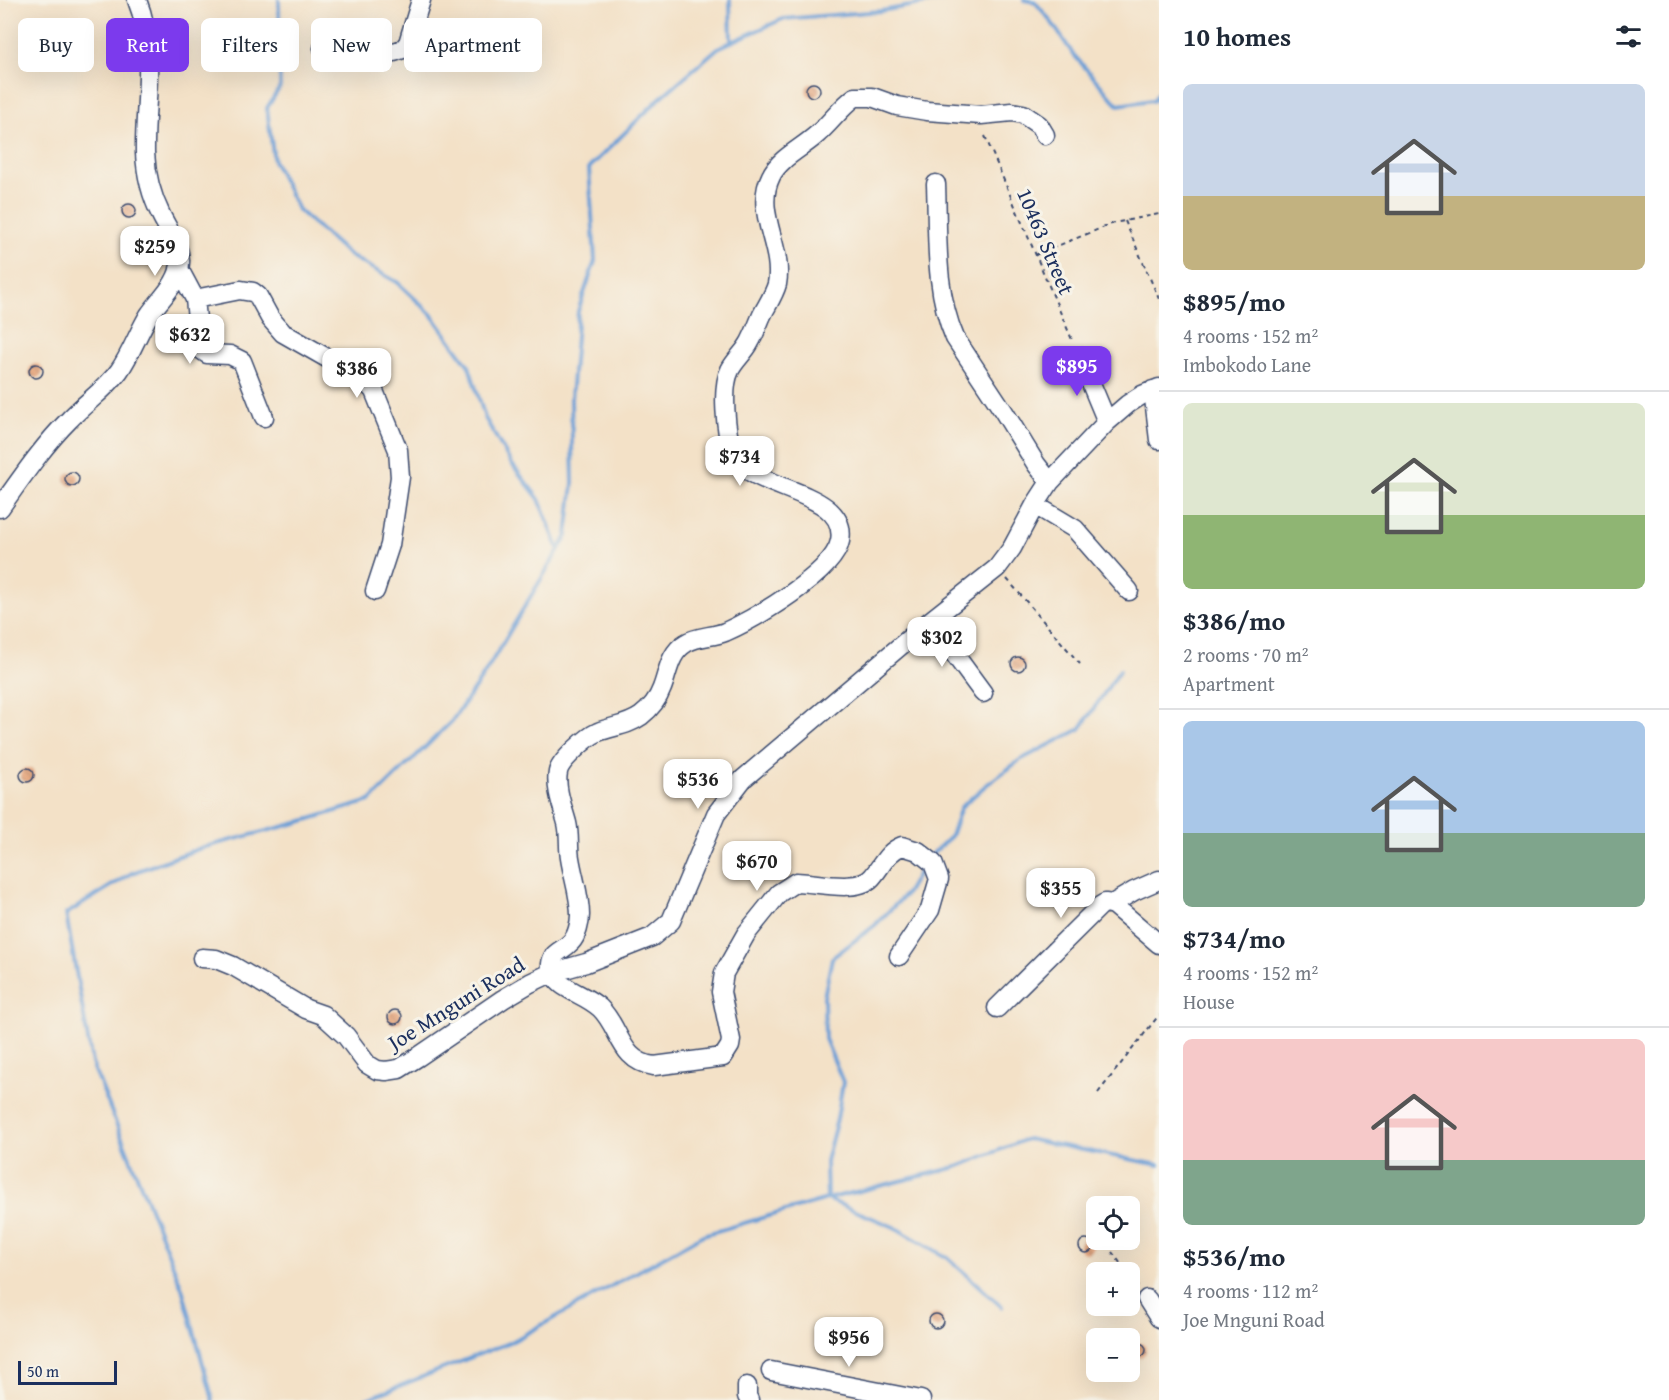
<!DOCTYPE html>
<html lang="en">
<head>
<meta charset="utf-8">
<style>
  :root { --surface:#fff; --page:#f2f2f3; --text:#1f2937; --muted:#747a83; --line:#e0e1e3; --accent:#7c3aed }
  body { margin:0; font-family:"Gentium Book Plus",serif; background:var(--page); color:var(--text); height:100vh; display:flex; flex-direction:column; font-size:22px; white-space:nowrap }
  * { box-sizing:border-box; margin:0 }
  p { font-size:20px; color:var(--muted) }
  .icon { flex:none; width:33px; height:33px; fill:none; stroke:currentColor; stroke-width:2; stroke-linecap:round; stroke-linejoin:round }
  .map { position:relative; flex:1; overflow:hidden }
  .sheet { display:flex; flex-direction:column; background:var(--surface); width:510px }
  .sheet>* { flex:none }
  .guide { position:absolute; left:18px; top:18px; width:570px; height:54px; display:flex; gap:12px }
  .buttons { position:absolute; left:1086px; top:1196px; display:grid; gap:12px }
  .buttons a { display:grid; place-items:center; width:54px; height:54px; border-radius:9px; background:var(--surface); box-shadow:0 6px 24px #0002; font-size:30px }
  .scale { position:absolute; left:18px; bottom:15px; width:99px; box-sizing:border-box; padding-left:6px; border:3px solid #1b2f5e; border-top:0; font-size:16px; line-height:21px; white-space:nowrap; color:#1b2f5e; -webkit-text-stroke:4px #f7f3e8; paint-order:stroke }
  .price { position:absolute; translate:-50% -51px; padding:0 14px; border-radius:12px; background:#fff; color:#222; font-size:20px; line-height:39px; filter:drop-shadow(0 2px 3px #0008) }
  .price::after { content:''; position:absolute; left:50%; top:36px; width:18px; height:14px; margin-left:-9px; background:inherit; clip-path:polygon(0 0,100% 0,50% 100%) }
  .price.active { background:var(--accent); color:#fff }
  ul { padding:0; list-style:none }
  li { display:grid; align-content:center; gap:12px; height:318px; padding:0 24px }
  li+li { border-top:2px solid var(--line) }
  li span { display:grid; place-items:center; height:186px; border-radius:9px; color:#555 }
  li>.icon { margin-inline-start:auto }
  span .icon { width:108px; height:108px; fill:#fffc; stroke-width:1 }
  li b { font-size:26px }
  h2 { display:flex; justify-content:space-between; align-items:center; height:72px; padding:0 24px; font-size:26px }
  .chip { padding:0 21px; border-radius:9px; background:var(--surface); box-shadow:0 6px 24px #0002; font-size:21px; line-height:54px }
  .chip.active { background:var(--accent); color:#fff }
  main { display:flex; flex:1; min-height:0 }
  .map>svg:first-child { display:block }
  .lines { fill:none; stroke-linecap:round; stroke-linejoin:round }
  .stream { stroke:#6a9ed6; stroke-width:4 }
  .building { fill:url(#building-back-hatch) }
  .minor-casing { stroke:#3b4a6e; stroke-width:21 }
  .path { stroke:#3b4a6e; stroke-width:2; stroke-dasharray:4.5 4.5; stroke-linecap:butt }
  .minor { stroke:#fff; stroke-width:18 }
  .labels { text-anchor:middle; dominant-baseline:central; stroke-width:6; stroke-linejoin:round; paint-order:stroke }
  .street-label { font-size:22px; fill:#1b2f5e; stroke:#f7f3e8 }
</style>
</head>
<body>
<main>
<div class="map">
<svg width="1159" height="1400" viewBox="0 0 1159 1400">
  <defs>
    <pattern id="building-back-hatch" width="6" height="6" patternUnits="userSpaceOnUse" patternTransform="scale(1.5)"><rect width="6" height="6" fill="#e3996b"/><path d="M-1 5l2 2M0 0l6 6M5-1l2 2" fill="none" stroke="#b77d5b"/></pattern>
  </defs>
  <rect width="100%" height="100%" fill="#f7f3e8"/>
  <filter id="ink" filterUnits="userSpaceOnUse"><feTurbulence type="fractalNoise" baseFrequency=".0167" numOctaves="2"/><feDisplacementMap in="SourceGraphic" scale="12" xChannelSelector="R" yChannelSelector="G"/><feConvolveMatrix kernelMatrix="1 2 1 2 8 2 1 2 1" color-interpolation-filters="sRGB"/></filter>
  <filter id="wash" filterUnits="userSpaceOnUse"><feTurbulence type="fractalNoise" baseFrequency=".008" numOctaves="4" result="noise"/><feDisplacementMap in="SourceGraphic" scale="24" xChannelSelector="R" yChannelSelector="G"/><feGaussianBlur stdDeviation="1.35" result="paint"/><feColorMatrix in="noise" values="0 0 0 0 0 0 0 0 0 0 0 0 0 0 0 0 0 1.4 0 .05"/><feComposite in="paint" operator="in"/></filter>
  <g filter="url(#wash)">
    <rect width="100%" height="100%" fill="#f3e1c7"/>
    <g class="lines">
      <path class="stream" d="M279,0L280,87L267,108L274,162L298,210L350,256L397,282L431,314L469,366L485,418L511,463L539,499L558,548
        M730,0L731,41
        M1024,0L1035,2L1050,20L1073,54L1118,105L1159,99
        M1153,101L1159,91
        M931,855L951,836L961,807L985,786L1020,760L1080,729L1120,670
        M924,863L906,894L874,926L832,958L824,997L825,1039L843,1082L837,1119L826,1161L827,1199L894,1227L948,1258L1002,1307
        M213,1400L182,1288L92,1063L66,914L132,873L201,848L293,824L370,801L452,721L483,676L567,536L573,483L571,399L578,311L595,261L589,168L659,99L718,48L783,19L881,11L944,0
        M364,1400L513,1341L703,1235L827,1199L957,1167L1027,1139L1159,1165"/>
    </g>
    <g id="blocks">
      <path class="building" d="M806 90a7 7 0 1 1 14 0a7 7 0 1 1-14 0Z
        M122 211a7 7 0 1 1 14 0a7 7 0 1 1-14 0Z
        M155 255a7 7 0 1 1 14 0a7 7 0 1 1-14 0Z
        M29 371a7 7 0 1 1 14 0a7 7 0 1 1-14 0Z
        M65 479a7 7 0 1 1 14 0a7 7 0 1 1-14 0Z
        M1011 664a7 7 0 1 1 14 0a7 7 0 1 1-14 0Z
        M20 775a7 7 0 1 1 14 0a7 7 0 1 1-14 0Z
        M388 1017a7 7 0 1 1 14 0a7 7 0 1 1-14 0Z
        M1111,1239H1124V1243L1120,1247H1115Z
        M1079 1246a7 7 0 1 1 14 0a7 7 0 1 1-14 0Z
        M929 1321a7 7 0 1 1 14 0a7 7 0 1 1-14 0Z
        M1132 1350a7 7 0 1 1 14 0a7 7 0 1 1-14 0Z"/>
    </g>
  </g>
  <g filter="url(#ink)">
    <use href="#blocks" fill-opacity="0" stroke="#3b4a6e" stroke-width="1.5"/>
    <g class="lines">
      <defs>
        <path id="minor" d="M323,48L335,58L369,52H394L403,49L408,43L421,0
          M936,184C938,235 934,290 955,338L1004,412L1036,464L1050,482
          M179,269L195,299L200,349L207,354L230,355L242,361L264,417
          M195,299L240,290L253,292L258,296L270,318L283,333L348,370L366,382L374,391L398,450L400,477L390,545L375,591
          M1080,357L1107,422
          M1153,390L1159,440
          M1035,505L1075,529L1129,591
          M0,508C22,477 43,446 70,419C86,402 105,390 119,371C131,354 138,333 149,315C160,299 181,281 180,261C180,245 167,228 161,215C152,197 146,174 145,153C144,102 157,50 137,0
          M930,621L983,693
          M1112,904L1159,944
          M899,956L930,910L939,879L933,863L918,851L902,846C887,852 883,864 873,876C860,894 815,882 796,882L779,893L746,934L724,973L721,992L731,1040L730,1046L723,1057L654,1066C619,1061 621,1028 600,1008C589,998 576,994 564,986C559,983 555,977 551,973C549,950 559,955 571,942C577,936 580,923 580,915C580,896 573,877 570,858C568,847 570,835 567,823C563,808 555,788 558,772C560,761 587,737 598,732C613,726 627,726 641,716C650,709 658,699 662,688C668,673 669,653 686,643C697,636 713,637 725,632C754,619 834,573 840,541C850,488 745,492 732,451C726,432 721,388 730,370C735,360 745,352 750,342C755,333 758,324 762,315C767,305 774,295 777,284C784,247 753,212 771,176C779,159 800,149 814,137C829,125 840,108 855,97H872L897,106L927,111L981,115L1012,112L1023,114L1039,125L1045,135
          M202,958L216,959L233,966L306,1009L323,1015L346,1036L367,1064L377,1070L386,1071L399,1069L418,1057L503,999L530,983L551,973L586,963L652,937L671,921L716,814L743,779L930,621L997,568L1012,548L1035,505L1050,482L1107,422L1128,404L1142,395L1159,388
          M997,1008L1100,906L1105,903L1112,904L1134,891L1159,880
          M1147,1299L1159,1318
          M771,1371L921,1400
          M747,1386V1396L749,1400"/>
      </defs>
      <use href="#minor" class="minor-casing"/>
      <path class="path" d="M985,136L1073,342
        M1125,221L1159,299
        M1035,255L1114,223L1159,214
        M1007,579L1080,664
        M1098,1093L1159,1015
        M1112,1252L1127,1272
        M1130,1276L1138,1287"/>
      <use href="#minor" class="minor"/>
    </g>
  </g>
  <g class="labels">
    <g class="street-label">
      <text transform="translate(1046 241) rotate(67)">10463 Street</text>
      <text transform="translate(456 1003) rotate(-32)">Joe Mnguni Road</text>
    </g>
  </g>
</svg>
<div class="buttons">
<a><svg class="icon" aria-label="locate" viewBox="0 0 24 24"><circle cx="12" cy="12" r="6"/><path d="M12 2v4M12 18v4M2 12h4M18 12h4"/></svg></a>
<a>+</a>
<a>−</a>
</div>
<div class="scale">50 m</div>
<b class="price" style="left:155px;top:277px">$259</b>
<b class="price" style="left:190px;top:365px">$632</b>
<b class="price active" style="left:1077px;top:397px">$895</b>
<b class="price" style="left:357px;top:399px">$386</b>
<b class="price" style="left:740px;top:487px">$734</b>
<b class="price" style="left:942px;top:668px">$302</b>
<b class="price" style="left:698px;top:810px">$536</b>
<b class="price" style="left:757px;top:892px">$670</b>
<b class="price" style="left:1061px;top:919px">$355</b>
<b class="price" style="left:849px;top:1368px">$956</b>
<div class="guide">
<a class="chip">Buy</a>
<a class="chip active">Rent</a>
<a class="chip">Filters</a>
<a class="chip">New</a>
<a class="chip">Apartment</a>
</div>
</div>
<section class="sheet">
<h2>10 homes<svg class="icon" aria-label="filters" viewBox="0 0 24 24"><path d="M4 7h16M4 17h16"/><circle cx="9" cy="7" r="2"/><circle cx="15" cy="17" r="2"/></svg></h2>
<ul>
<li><span style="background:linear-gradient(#c9d6e8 60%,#c2b280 0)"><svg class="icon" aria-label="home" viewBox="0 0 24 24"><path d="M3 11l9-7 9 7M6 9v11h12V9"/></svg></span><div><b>$895/mo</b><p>4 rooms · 152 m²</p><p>Imbokodo Lane</p></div></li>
<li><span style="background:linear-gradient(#dfe7d0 60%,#8fb573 0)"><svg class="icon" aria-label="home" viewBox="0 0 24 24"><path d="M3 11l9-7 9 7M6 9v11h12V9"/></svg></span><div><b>$386/mo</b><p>2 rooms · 70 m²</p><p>Apartment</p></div></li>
<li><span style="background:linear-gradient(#a9c7e8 60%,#7fa58c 0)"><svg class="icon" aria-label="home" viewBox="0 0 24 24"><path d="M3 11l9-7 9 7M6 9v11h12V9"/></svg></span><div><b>$734/mo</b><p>4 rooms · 152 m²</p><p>House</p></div></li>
<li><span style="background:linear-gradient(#f6c9c9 65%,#7fa58c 0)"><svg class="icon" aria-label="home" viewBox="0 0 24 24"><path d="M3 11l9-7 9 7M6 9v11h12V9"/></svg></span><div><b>$536/mo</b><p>4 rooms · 112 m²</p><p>Joe Mnguni Road</p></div></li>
</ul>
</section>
</main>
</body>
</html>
